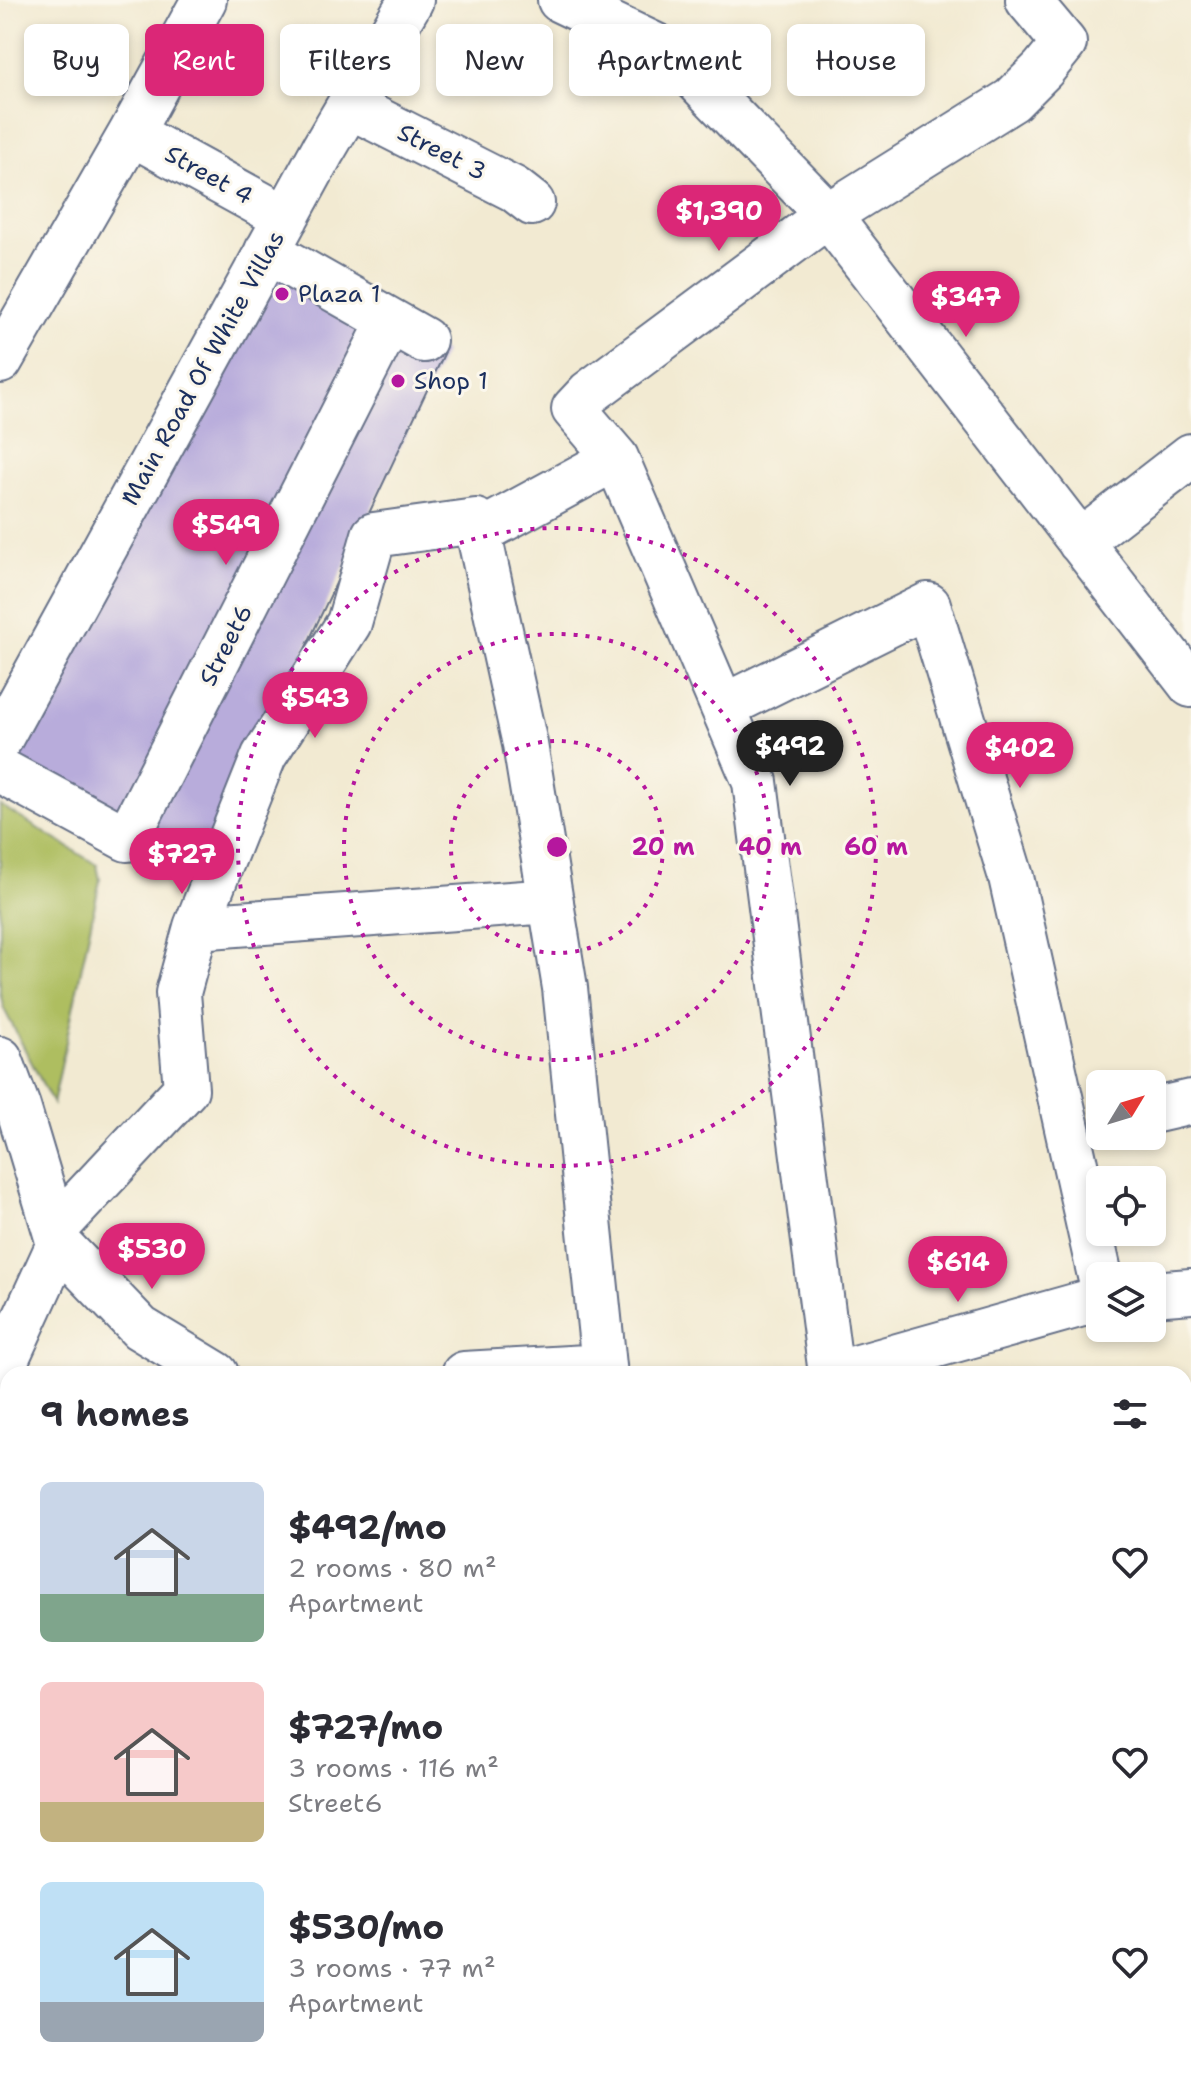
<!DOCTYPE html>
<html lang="en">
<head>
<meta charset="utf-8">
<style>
  :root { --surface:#fff; --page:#f7f7f7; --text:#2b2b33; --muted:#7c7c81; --accent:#db2777 }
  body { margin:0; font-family:"Shantell Sans",sans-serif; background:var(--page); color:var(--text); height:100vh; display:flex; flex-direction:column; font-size:30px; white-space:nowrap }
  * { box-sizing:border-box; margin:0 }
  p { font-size:26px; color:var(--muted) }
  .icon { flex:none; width:44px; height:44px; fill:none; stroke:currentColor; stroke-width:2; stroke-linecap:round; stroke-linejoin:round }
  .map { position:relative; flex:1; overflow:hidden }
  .drawer { position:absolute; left:0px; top:1366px; width:1192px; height:714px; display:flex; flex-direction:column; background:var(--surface); border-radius:24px 24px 0 0; box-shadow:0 4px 12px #0003 }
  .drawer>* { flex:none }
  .top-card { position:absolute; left:24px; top:24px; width:1144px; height:72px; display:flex; gap:16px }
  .needle { width:52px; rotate:52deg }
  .buttons { position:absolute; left:1086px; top:1070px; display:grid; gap:16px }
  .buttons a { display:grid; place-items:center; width:80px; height:80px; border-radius:12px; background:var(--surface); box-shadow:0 4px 12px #0003; font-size:40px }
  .price { position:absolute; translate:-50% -68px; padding:0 18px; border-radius:28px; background:var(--accent); color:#fff; font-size:26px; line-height:52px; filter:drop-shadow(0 2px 4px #0008) }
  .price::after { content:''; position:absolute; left:50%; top:48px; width:24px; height:18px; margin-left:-12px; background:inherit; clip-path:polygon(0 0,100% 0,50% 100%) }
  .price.on { background:#222; color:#fff }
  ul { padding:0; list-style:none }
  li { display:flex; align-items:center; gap:24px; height:200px; padding:0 40px }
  li span { display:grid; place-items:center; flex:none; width:224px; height:160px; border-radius:12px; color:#555 }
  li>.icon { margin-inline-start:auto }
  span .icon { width:96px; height:96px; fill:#fffc; stroke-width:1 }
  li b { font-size:34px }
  h2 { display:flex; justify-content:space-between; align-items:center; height:96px; padding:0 40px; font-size:34px }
  .tag { padding:0 28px; border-radius:12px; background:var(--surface); box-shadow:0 4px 12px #0003; font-size:28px; line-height:72px }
  .tag.on { background:var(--accent); color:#fff }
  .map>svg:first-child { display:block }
  .green { fill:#aebe61; stroke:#647660; stroke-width:2 }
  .building { fill:#b8acdb }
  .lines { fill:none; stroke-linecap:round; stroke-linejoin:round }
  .minor-casing { stroke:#667087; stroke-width:48 }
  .minor { stroke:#fff; stroke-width:44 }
  .ring { fill:none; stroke:#b5179e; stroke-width:4; stroke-dasharray:4 8 }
  .poi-dot { fill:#b5179e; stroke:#fbf7ec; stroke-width:3 }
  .labels { text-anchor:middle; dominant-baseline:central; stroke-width:6; stroke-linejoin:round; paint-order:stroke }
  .street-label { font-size:24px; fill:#1b2f5e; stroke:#fbf7ec }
  .poi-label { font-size:24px; fill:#1b2f5e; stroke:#fbf7ec; text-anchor:start }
  .centre { fill:#b5179e; stroke:#fbf7ec; stroke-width:4 }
  .ring-label { font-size:24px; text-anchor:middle; font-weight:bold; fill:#b5179e; stroke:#fbf7ec; stroke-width:6; stroke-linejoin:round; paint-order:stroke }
</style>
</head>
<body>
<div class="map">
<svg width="1191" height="2079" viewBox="0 0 1191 2079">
  <rect width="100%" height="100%" fill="#fbf7ec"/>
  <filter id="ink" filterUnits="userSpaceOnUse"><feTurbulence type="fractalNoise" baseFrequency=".0125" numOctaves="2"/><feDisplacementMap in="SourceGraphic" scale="16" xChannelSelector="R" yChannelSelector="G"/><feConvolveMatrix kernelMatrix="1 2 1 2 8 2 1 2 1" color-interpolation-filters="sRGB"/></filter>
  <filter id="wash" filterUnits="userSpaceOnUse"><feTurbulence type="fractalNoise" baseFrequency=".006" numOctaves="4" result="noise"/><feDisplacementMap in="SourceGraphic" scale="32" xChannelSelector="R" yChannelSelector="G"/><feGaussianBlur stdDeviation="1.8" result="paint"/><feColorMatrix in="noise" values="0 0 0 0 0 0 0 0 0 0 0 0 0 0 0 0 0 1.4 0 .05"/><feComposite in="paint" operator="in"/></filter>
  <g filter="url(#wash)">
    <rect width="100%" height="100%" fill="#f2ead2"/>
    <path class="green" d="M0,805L97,865L100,880L53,1104L4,1009L0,993Z"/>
    <g id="blocks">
      <path class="building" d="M267,251L445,352L198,876L2,774Z"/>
    </g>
  </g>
  <g filter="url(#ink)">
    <use href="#blocks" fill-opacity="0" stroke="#667087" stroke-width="2"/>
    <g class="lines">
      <defs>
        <path id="minor" d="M560,0L671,53L828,215L1191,685
          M350,106L514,189L532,203
          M131,133L286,218
          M267,251L424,340
          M0,361L131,133L204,0
          M616,458L574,409L589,393L828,215L1012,100L1043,69L1064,43L1028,0
          M478,533L616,458L755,782L831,1374
          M1080,542L1191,456
          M723,707L928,605L1011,877L1100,1276
          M0,739L323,150L411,0
          M0,770L127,839L390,321
          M196,927L264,756L349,623L374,535L476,521L525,744L565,988L604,1366
          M0,1059L18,1107L59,1244L0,1373
          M1152,1111L1191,1102
          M55,1229L186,1089L178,993L196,927L551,901
          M59,1244L140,1328L216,1374
          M1152,1294L1191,1291
          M464,1374L604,1366L605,1374
          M834,1374L1100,1299
          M0,1744H8
          M1184,1927L1191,1937
          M1184,2008L1191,2007
          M393,2072L395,2079
          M828,2072L834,2079
          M666,2079L668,2072
          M716,2079L769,2072"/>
      </defs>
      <use href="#minor" class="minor-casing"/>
      <use href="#minor" class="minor"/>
    </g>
  </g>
  <g class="ring">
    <circle cx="557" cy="847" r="106"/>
    <circle cx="557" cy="847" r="213"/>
    <circle cx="557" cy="847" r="319"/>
  </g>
  <g class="poi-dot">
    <circle cx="282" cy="294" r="8"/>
    <circle cx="398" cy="381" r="8"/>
  </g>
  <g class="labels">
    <g class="street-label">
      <text transform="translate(442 152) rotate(27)">Street 3</text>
      <text transform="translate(209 175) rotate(29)">Street 4</text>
      <text transform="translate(203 368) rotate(-61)">Main Road Of White Villas</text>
      <text transform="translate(226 645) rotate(-63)">Street6</text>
    </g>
    <g class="poi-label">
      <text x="298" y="294">Plaza 1</text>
      <text x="414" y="381">Shop 1</text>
    </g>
  </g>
  <circle cx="557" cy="847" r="12" class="centre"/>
  <g class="ring-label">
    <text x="663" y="855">20 m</text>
    <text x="770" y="855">40 m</text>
    <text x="876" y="855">60 m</text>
  </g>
</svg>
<div class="buttons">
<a><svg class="needle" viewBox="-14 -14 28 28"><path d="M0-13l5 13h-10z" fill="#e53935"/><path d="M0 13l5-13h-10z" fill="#7c7c81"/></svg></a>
<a><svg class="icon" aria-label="locate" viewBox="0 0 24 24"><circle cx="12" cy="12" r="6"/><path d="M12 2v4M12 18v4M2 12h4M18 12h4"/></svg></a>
<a><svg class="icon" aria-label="layers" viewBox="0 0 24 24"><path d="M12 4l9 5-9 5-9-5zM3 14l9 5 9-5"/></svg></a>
</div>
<b class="price" style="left:719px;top:253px">$1,390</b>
<b class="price" style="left:966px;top:339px">$347</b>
<b class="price" style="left:226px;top:567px">$549</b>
<b class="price" style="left:315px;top:740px">$543</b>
<b class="price on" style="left:790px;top:788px">$492</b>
<b class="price" style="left:1020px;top:790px">$402</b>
<b class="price" style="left:182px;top:896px">$727</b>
<b class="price" style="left:152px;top:1291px">$530</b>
<b class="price" style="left:958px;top:1304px">$614</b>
<div class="top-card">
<a class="tag">Buy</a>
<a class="tag on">Rent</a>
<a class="tag">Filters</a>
<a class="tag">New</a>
<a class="tag">Apartment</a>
<a class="tag">House</a>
</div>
<section class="drawer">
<h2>9 homes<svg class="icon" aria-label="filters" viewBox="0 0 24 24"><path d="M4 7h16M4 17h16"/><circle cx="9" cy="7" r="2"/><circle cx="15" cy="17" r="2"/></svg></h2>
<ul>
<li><span style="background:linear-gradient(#c9d6e8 70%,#7fa58c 0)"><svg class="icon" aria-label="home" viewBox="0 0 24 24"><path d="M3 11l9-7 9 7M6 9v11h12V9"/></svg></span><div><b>$492/mo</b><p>2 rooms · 80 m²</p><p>Apartment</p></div><svg class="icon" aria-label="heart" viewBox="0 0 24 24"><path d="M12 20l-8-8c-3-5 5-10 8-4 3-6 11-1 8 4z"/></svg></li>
<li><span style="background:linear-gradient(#f6c9c9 75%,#c2b280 0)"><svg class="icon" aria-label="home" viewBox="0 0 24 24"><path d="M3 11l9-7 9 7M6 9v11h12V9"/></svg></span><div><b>$727/mo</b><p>3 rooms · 116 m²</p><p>Street6</p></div><svg class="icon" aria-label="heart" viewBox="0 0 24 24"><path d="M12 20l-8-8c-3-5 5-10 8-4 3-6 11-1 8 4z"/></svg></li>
<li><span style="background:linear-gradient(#bfe0f5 75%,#9aa5b1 0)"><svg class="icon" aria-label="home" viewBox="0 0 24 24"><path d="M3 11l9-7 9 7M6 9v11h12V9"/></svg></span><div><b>$530/mo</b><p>3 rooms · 77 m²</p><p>Apartment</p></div><svg class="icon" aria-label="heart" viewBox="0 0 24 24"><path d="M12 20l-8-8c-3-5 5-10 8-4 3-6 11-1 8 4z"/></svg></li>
</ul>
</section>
</div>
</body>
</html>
